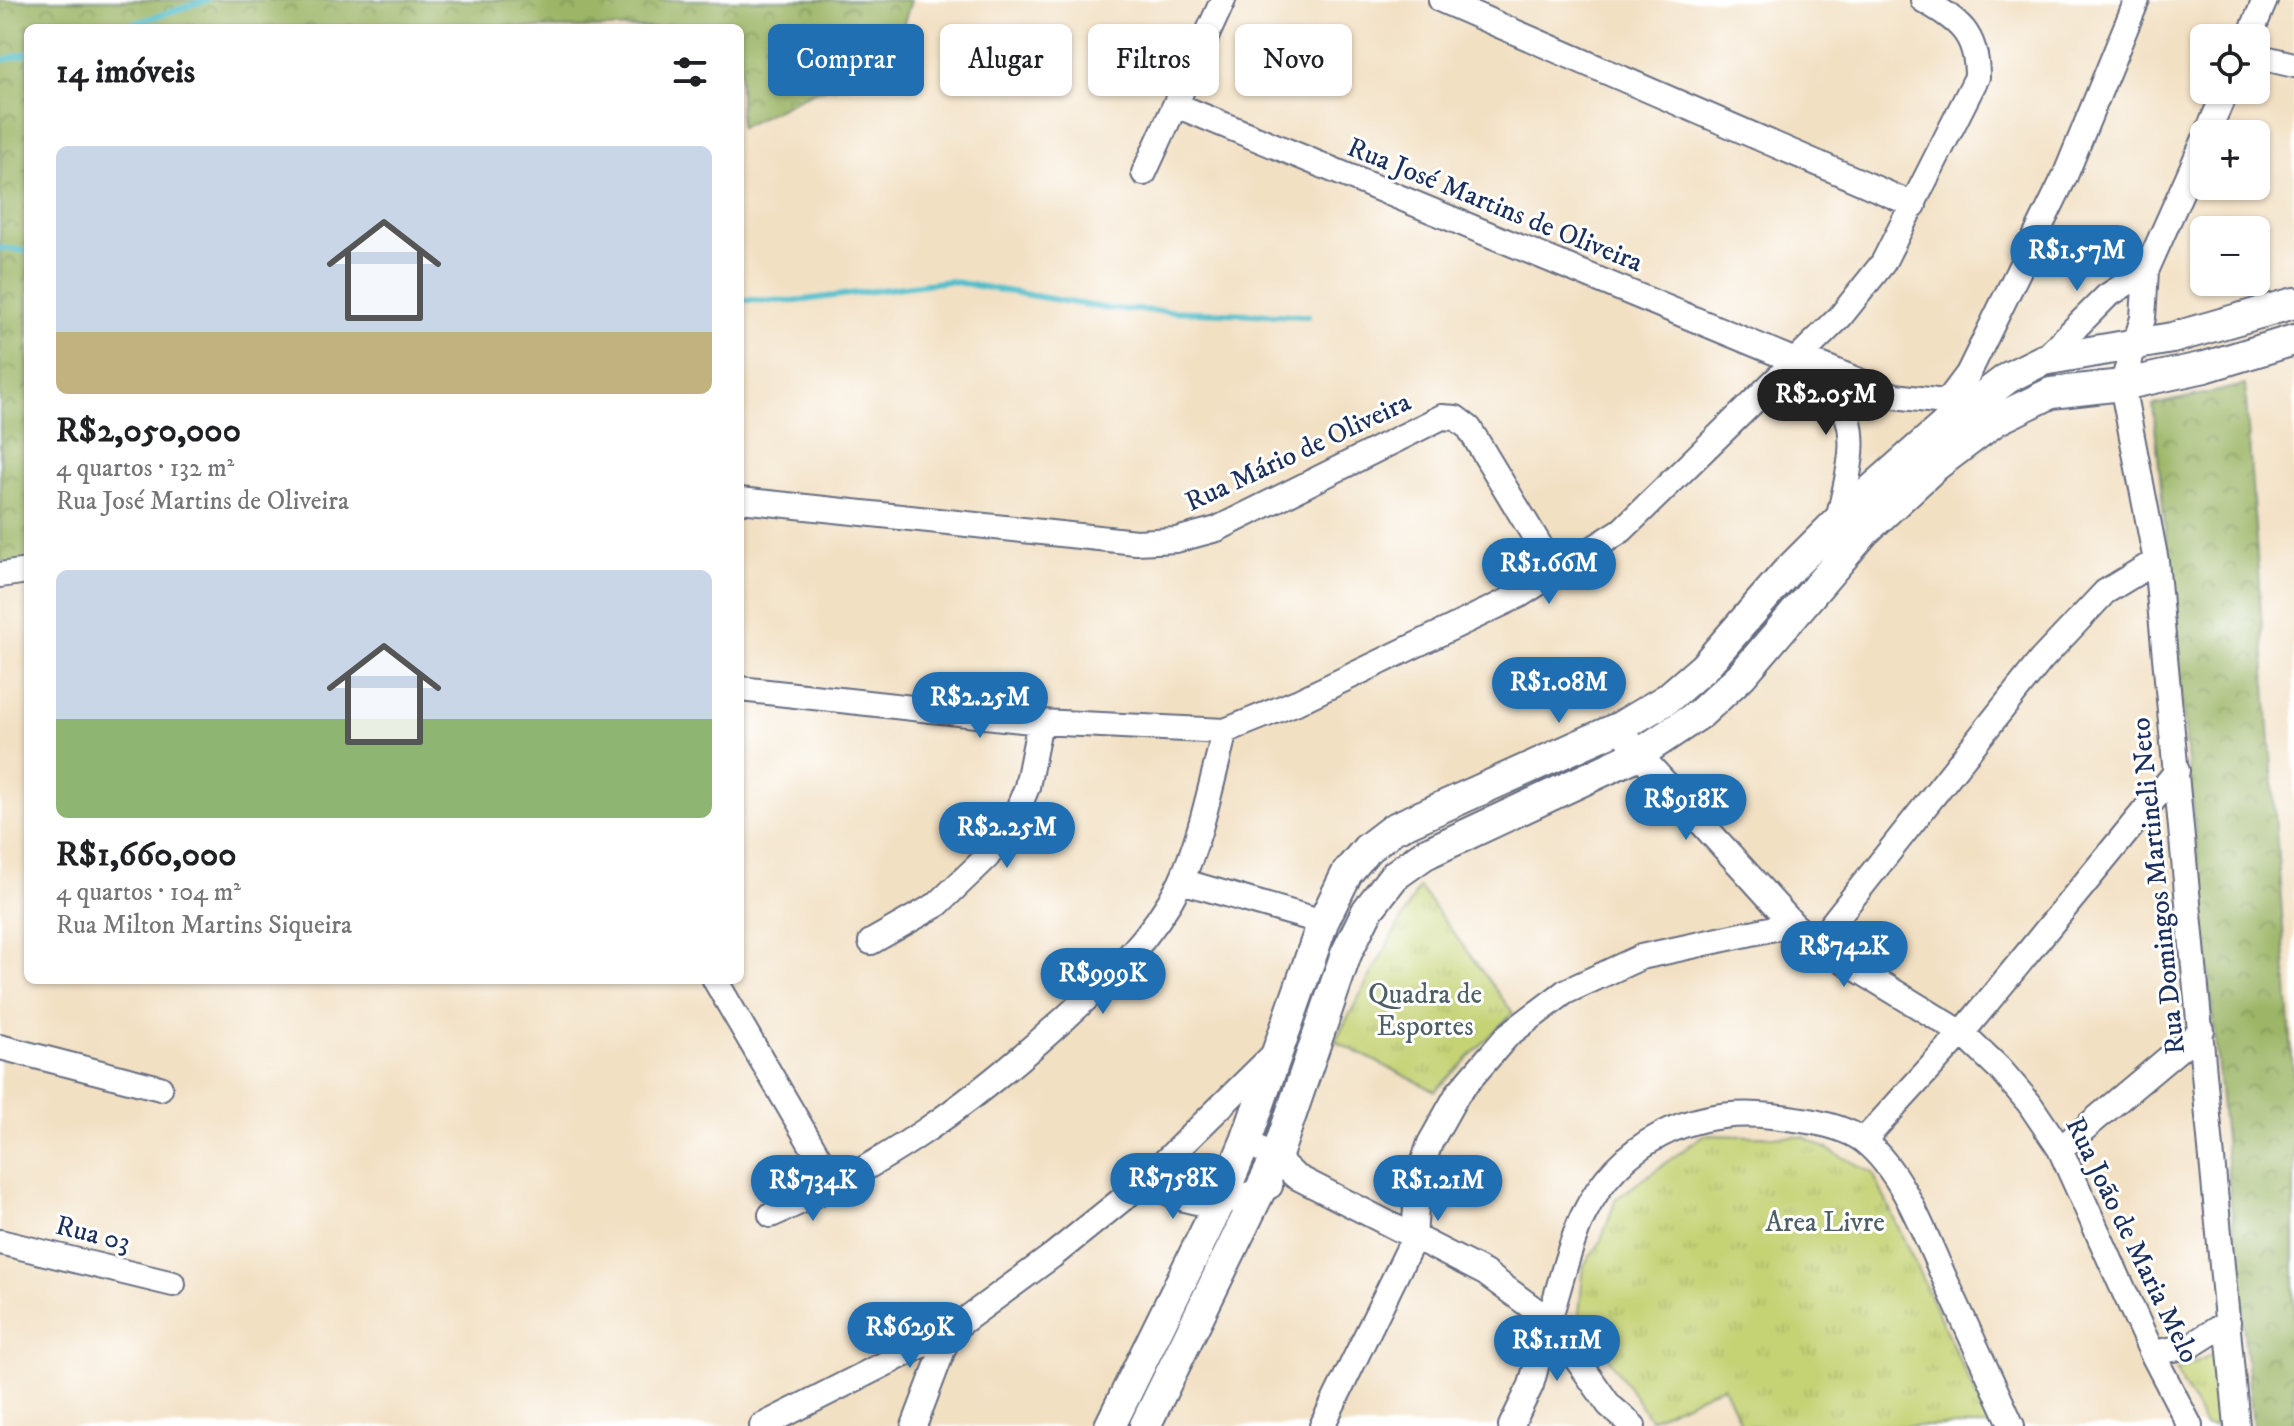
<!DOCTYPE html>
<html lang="pt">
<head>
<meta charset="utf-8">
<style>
  :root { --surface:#fff; --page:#f6f6f6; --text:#202124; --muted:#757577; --accent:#1f6fb2 }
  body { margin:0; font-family:"IM FELL DW Pica",serif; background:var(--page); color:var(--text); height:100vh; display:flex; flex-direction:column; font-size:30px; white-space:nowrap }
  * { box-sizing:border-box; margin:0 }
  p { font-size:26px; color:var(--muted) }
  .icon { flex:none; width:44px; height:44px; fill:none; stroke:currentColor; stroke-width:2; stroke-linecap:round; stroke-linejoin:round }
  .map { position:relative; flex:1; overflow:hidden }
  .details { position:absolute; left:24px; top:24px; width:720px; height:960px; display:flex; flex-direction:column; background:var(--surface); border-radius:12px; box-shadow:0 2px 6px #0004 }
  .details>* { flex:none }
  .guide { position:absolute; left:768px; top:24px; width:760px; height:72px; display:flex; gap:16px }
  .tools { position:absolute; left:2190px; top:24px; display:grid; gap:16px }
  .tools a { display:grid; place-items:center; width:80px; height:80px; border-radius:12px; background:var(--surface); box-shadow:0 2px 6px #0004; font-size:40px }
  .price { position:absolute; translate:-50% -68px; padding:0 18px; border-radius:28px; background:var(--accent); color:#fff; font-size:26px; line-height:52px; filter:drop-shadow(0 2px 4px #0008) }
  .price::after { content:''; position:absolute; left:50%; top:48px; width:24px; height:18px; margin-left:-12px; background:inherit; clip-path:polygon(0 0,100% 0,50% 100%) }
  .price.current { background:#222; color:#fff }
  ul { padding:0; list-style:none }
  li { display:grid; align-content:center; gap:16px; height:424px; padding:0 32px }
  li span { display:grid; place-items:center; height:248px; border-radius:12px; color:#555 }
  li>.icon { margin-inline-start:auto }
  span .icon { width:144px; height:144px; fill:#fffc; stroke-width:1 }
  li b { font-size:34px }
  h2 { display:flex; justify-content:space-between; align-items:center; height:96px; padding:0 32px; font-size:34px }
  .chip { padding:0 28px; border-radius:12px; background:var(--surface); box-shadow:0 2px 6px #0004; font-size:28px; line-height:72px }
  .chip.current { background:var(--accent); color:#fff }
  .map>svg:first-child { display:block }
  .grass { fill:url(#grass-tufts); stroke:#70816a; stroke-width:2 }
  .forest { fill:url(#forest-crowns); stroke:#5c7262; stroke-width:2 }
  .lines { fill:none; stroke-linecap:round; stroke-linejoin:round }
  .stream { stroke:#51becb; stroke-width:6 }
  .minor-casing { stroke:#666d81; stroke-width:28 }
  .tertiary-casing { stroke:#666d81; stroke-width:34 }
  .minor { stroke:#fff; stroke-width:24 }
  .tertiary { stroke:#fff; stroke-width:30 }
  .labels { text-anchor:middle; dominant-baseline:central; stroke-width:6; stroke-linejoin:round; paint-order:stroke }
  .street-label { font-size:28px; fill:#1b2f5e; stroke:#fff }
  .park-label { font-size:28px; fill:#4e6065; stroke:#fff }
</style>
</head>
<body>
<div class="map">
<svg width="2294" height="1426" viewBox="0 0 2294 1426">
  <defs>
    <pattern id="grass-tufts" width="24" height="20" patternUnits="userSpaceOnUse" patternTransform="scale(2)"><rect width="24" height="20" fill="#c5d375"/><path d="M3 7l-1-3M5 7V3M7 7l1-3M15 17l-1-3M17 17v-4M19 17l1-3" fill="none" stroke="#a9b568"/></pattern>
    <pattern id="forest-crowns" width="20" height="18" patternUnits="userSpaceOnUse" patternTransform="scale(2)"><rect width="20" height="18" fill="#9cb566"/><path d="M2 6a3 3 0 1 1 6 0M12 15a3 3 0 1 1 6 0" fill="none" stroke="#7e9457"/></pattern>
  </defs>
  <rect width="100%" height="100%" fill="#fff"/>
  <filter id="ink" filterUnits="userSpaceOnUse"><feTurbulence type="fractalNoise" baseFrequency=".0125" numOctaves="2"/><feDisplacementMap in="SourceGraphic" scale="16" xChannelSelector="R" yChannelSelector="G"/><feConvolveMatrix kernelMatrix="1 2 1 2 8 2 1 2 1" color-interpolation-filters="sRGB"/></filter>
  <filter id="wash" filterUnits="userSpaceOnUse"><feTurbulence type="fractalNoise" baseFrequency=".006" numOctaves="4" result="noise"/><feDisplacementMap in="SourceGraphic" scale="32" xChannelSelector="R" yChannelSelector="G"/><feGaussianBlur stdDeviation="1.8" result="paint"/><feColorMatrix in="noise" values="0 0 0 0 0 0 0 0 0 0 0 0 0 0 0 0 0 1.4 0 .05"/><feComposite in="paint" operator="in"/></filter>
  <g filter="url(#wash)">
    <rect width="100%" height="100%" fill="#f2e0c3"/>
    <path class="grass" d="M1419,887L1513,1013L1435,1091L1335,1041Z
      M1704,1135L1804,1137L1873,1173L1990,1426H1742L1723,1386L1650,1419L1579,1314L1584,1265L1600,1243L1616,1199Z
      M2213,1354L2226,1426H2205L2176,1371Z"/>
    <path class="forest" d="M0,0H911L901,33L873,75L861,83L814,91L740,128V28H28V568L13,570L0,559Z
      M2245,385L2294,1085V1426H2253L2153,405Z"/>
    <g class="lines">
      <path class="stream" d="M120,28L207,0
        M0,61L28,53
        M0,248L28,251
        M740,300L796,301L949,281L1109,309L1308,316"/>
    </g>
  </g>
  <g filter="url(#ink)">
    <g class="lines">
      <defs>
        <path id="minor" d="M1441,0L1914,205
          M2249,38L2265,0
          M2256,56L2294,65
          M1176,105L1793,360L1823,366L1895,396L1969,405
          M2207,134L2226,90
          M2204,141L2146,271L2143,318L2122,385L2156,561L2237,1426
          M1144,173L1223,0
          M2043,360L2107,296L2146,271
          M1794,362C1808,374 1825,385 1837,399C1865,430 1845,485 1838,521
          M1947,402L1968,374L2065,176L2137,0
          M740,500L1136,542L1176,540L1217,529L1442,417L1456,418L1469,428L1557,574
          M0,575L28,571
          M740,689L1040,722L1225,731L1297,702L1520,595L1622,530L1840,317L1883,263L1977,77C1977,33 1959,21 1923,0
          M1620,727L1639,754L1793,924
          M1181,881L1323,922
          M871,942L938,904L987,857L1014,819L1027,787L1040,722
          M1816,944L2041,660L2105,592L2156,561
          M715,980L836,1187
          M0,1047L160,1088
          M1864,1140L1962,1033L2177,771
          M1246,1141L1276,1158L1295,1176L1485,1273L1549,1320L1531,1385L1511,1426
          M2060,1149L2202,1030
          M1145,1181C1199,1210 1215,1209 1270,1186
          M771,1215C888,1164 968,1106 1062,1021C1108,979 1152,939 1180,883C1201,839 1212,779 1225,731
          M0,1242L173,1284
          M2152,1353L2190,1346L2228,1322
          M762,1426L950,1331L1052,1256L1145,1181L1275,1053
          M914,1426L950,1331
          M1322,1426L1414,1238L1418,1177L1430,1143L1458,1093L1508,1035L1565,992L1641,957L1793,924L1816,944L1962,1033L2000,1069L2029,1103L2060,1149L2152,1353L2190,1426
          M1633,1426L1609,1405L1549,1320C1560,1286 1568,1248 1583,1216C1619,1142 1691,1107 1772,1116C1799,1119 1843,1124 1865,1142C1903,1173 1924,1233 1944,1277C1967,1327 1989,1376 2012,1426"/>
        <path id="tertiary" d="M1110,1426L1218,1206L1246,1141L1323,922L1347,873L1367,849L1393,829L1620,727L1667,699L1704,667L1785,574L1850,509L1945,425L2009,377L2043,360L2172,338L2294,303
          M1145,1426L1276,1158L1346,954L1367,911L1394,876L1425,854L1639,754L1701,713L1742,675L1865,531L1935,466L1996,420L2051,393L2122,385L2205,367L2294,340"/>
      </defs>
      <use href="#minor" class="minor-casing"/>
      <use href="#tertiary" class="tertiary-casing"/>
      <use href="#minor" class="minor"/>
      <use href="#tertiary" class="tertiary"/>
    </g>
  </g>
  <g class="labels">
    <g class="street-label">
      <text transform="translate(1495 205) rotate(22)">Rua José Martins de Oliveira</text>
      <text transform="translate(1298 452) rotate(-25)">Rua Mário de Oliveira</text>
      <text transform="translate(2158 886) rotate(-96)">Rua Domingos Martineli Neto</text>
      <text transform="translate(93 1234) rotate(14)">Rua 03</text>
      <text transform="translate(2132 1240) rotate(64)">Rua João de Maria Melo</text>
    </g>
    <g class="park-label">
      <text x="1425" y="994">Quadra de<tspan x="1425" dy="32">Esportes</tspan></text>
      <text x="1825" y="1222">Area Livre</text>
    </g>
  </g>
</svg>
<div class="tools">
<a><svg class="icon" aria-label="locate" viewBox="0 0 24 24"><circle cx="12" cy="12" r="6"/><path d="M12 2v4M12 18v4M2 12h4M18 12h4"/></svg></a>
<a>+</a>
<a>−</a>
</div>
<b class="price" style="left:2077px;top:293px">R$1.57M</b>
<b class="price current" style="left:1826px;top:437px">R$2.05M</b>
<b class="price" style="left:1549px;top:606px">R$1.66M</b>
<b class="price" style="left:1559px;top:725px">R$1.08M</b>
<b class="price" style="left:980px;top:740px">R$2.25M</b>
<b class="price" style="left:1686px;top:842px">R$918K</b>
<b class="price" style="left:1007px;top:870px">R$2.25M</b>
<b class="price" style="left:1844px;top:989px">R$742K</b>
<b class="price" style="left:1103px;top:1016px">R$999K</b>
<b class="price" style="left:1173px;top:1221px">R$758K</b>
<b class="price" style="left:813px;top:1223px">R$734K</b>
<b class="price" style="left:1438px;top:1223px">R$1.21M</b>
<b class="price" style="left:910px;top:1370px">R$629K</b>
<b class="price" style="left:1557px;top:1383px">R$1.11M</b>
<div class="guide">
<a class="chip current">Comprar</a>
<a class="chip">Alugar</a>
<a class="chip">Filtros</a>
<a class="chip">Novo</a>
</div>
<section class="details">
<h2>14 imóveis<svg class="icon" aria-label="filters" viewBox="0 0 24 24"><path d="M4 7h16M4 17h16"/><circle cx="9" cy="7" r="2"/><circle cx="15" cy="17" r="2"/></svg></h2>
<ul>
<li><span style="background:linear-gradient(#c9d6e8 75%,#c2b280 0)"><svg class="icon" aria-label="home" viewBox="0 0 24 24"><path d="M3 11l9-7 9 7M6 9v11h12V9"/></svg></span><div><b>R$2,050,000</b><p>4 quartos · 132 m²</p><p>Rua José Martins de Oliveira</p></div></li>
<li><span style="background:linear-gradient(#c9d6e8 60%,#8fb573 0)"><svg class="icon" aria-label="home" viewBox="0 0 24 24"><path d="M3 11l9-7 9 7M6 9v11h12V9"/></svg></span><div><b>R$1,660,000</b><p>4 quartos · 104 m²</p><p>Rua Milton Martins Siqueira</p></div></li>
</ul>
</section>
</div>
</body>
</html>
